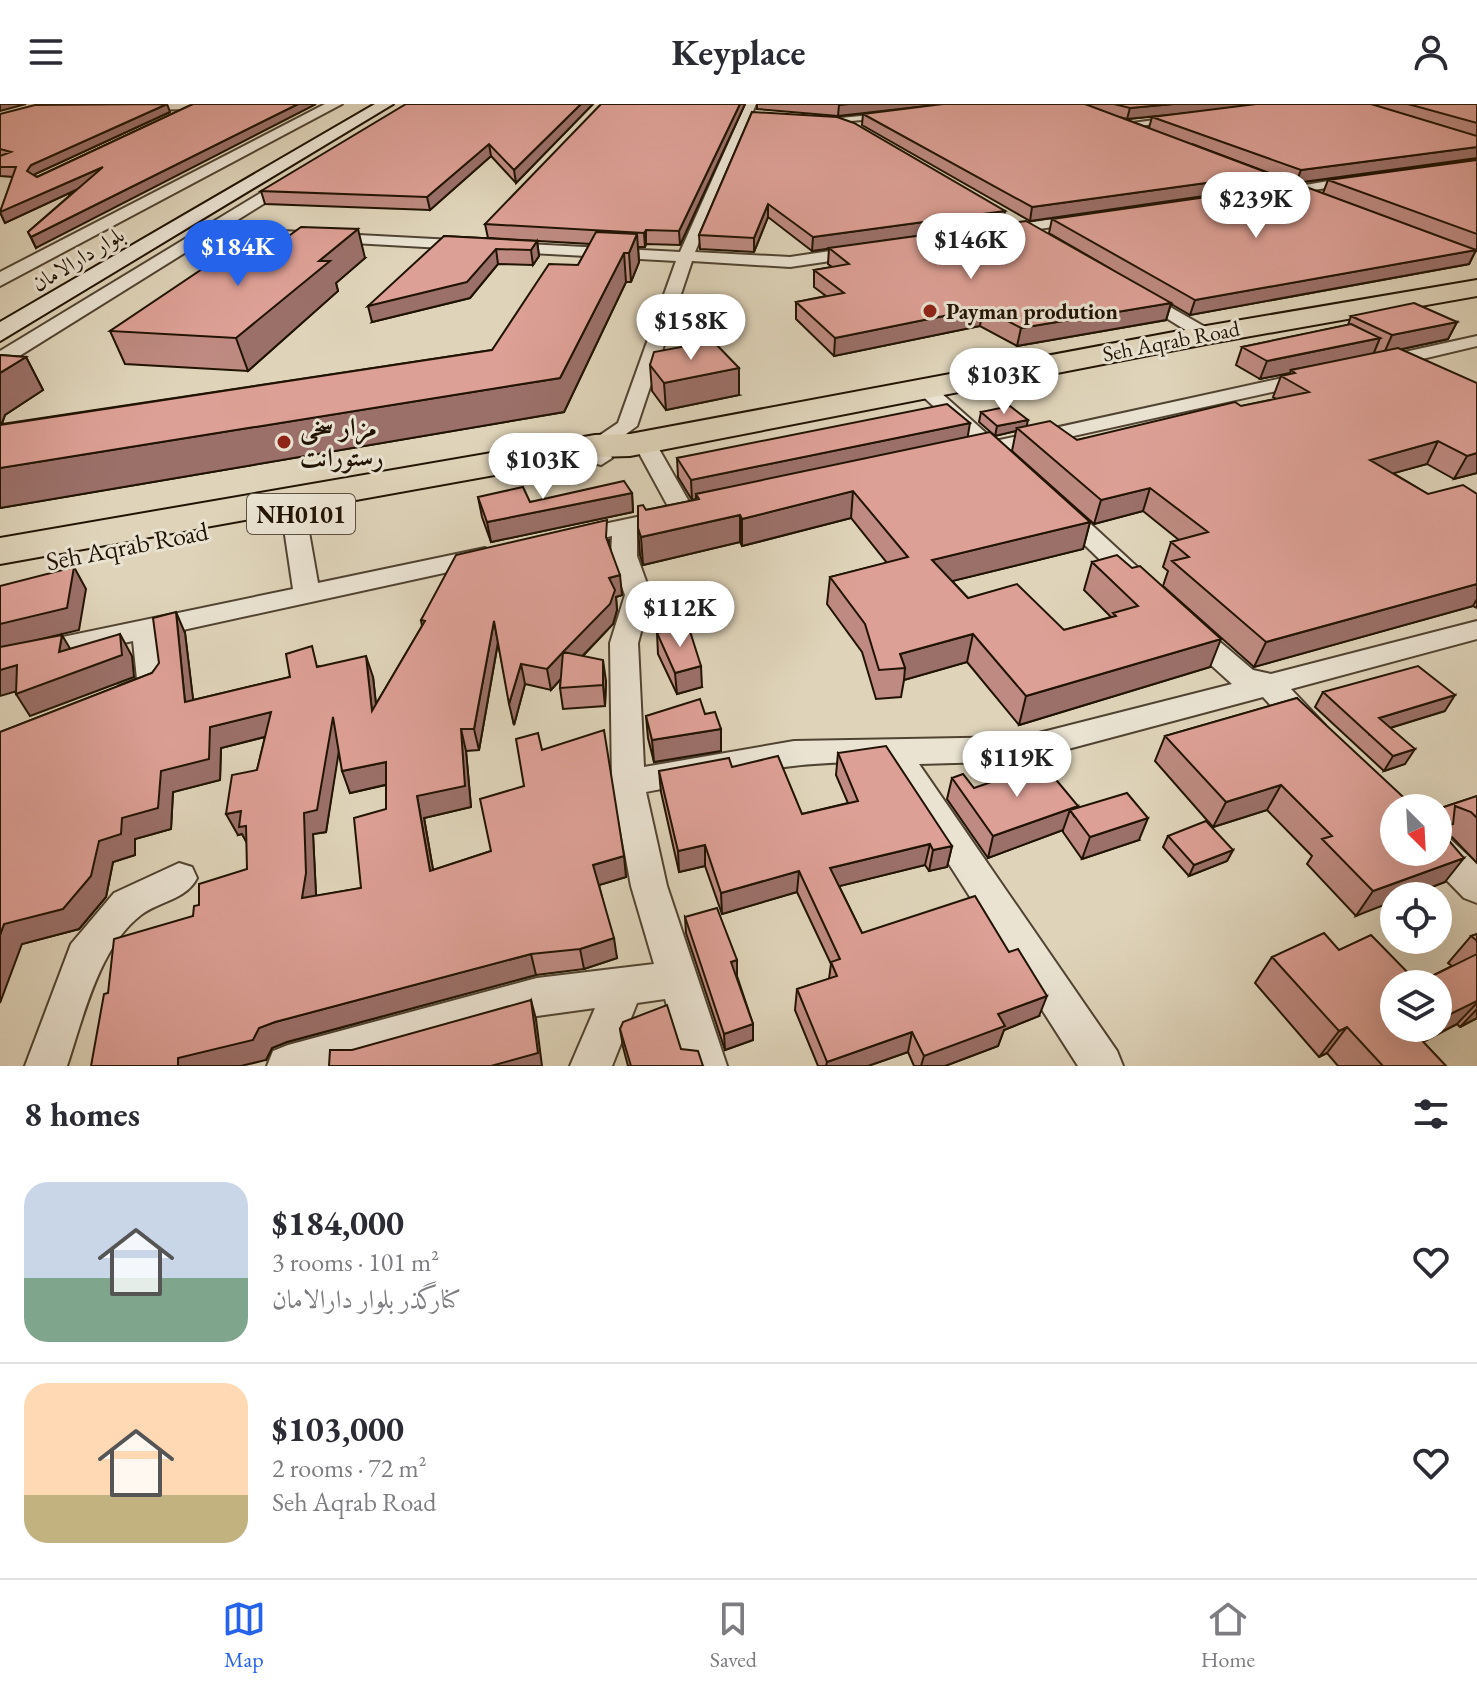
<!DOCTYPE html>
<html lang="en">
<head>
<meta charset="utf-8">
<style>
  :root { --surface:#fff; --page:#f2f2f3; --text:#2b2b33; --muted:#7c7c81; --line:#e1e1e2; --accent:#2563eb }
  body { margin:0; font-family:"EB Garamond",Amiri,serif; background:var(--page); color:var(--text); height:100vh; display:flex; flex-direction:column; font-size:30px; white-space:nowrap }
  * { box-sizing:border-box; margin:0 }
  p { font-size:26px; color:var(--muted) }
  .icon { flex:none; width:44px; height:44px; fill:none; stroke:currentColor; stroke-width:2; stroke-linecap:round; stroke-linejoin:round }
  .map { position:relative; height:962px; overflow:hidden }
  .details { display:flex; flex-direction:column; background:var(--surface); flex:1 }
  .details>* { flex:none }
  .needle { width:52px; rotate:156deg }
  .tools { position:absolute; left:1380px; top:690px; display:grid; gap:16px }
  .tools a { display:grid; place-items:center; width:72px; height:72px; border-radius:50%; background:var(--surface); box-shadow:0 8px 32px #0002; font-size:40px }
  .price { position:absolute; translate:-50% -68px; padding:0 18px; border-radius:28px; background:#fff; color:#222; font-size:26px; line-height:52px; filter:drop-shadow(0 2px 4px #0008) }
  .price::after { content:''; position:absolute; left:50%; top:48px; width:24px; height:18px; margin-left:-12px; background:inherit; clip-path:polygon(0 0,100% 0,50% 100%) }
  .price.on { background:var(--accent); color:#fff }
  ul { padding:0; list-style:none }
  li { display:flex; align-items:center; gap:24px; height:200px; padding:0 24px }
  li+li { border-top:2px solid var(--line) }
  li span { display:grid; place-items:center; flex:none; width:224px; height:160px; border-radius:24px; color:#555 }
  li>.icon { margin-inline-start:auto }
  span .icon { width:96px; height:96px; fill:#fffc; stroke-width:1 }
  li b { font-size:34px }
  h2 { display:flex; justify-content:space-between; align-items:center; height:96px; padding:0 24px; font-size:34px }
  header { display:flex; justify-content:space-between; align-items:center; height:104px; padding:0 24px; background:var(--surface); font-size:36px; font-weight:700 }
  .tab-bar { display:flex; justify-content:space-around; align-items:center; height:112px; border-top:2px solid var(--line); background:var(--surface); font-size:22px; color:var(--muted) }
  .tab-bar a { display:grid; justify-items:center; gap:4px }
  .tab-bar .on { color:var(--accent) }
  .map>svg:first-child { display:block }
  .lines { fill:none; stroke-linecap:round; stroke-linejoin:round }
  .minor-casing { stroke:#504331; stroke-width:4 }
  .tertiary-casing { stroke:#504331; stroke-width:4 }
  .secondary-casing { stroke:#211303; stroke-width:4 }
  .trunk-casing { stroke:#211303; stroke-width:4 }
  .minor { fill:#eae3d2; fill-rule:evenodd }
  .tertiary { fill:#eae3d2; fill-rule:evenodd }
  .secondary { fill:#eae3d2; fill-rule:evenodd }
  .trunk { fill:#dfd4ba; fill-rule:evenodd }
  .wall { fill:#be8a81; stroke:#211303; stroke-width:2; fill-rule:evenodd }
  .shaded-wall { fill:#9b7069; stroke:#211303; stroke-width:2 }
  .building { fill:#dda096; stroke:#211303; stroke-width:2; fill-rule:evenodd }
  .poi-dot { fill:#8f2418; stroke:#eae3d2; stroke-width:3 }
  .labels { text-anchor:middle; dominant-baseline:central; stroke-width:6; stroke-linejoin:round; paint-order:stroke }
  .far-street-label { font-size:22px; fill:#211303; stroke:#eae3d2 }
  .far-poi-label { font-size:22px; font-weight:bold; fill:#211303; stroke:#eae3d2; text-anchor:start }
  .shield { fill:#eae3d2; stroke:#5d5141; stroke-width:2 }
  .shield-label { font-size:24px; font-weight:bold; fill:#211303 }
  .poi-label { font-size:26px; font-weight:bold; fill:#211303; stroke:#eae3d2; text-anchor:start }
  .street-label { font-size:26px; fill:#211303; stroke:#eae3d2 }
</style>
</head>
<body>
<header><svg class="icon" aria-label="menu" viewBox="0 0 24 24"><path d="M4 6h16M4 12h16M4 18h16"/></svg>Keyplace<svg class="icon" aria-label="person" viewBox="0 0 24 24"><circle cx="12" cy="8" r="4"/><path d="M4 21q1-7 8-7t8 7"/></svg></header>
<div class="map">
<svg width="1477" height="962" viewBox="0 0 1477 962">
  <rect width="100%" height="100%" fill="#dfd4ba"/>
  <filter id="stains"><feTurbulence type="fractalNoise" baseFrequency=".0025" numOctaves="4"/><feColorMatrix values="0 0 0 0 .2 0 0 0 0 .09 0 0 0 0 .02 0 0 0 .5 -.17"/></filter>
  <radialGradient id="worn" r=".72"><stop offset=".6" stop-color="#630" stop-opacity="0"/><stop offset="1" stop-color="#630" stop-opacity=".3"/></radialGradient>
  <g class="lines">
    <defs>
      <path id="minor" d="M201,0L197,5L133,6L128,3L133,0Z
        M746,0H756L695,148L790,153L864,142L872,147L864,152L790,163L692,157L637,322L607,344L612,354L601,361L593,359L584,342L618,319L676,157L208,131L201,127L208,123L680,148Z
        M903,8L899,13L814,20L809,17Z
        M1191,11L1187,16L1123,24L1118,21Z
        M1358,72L1362,73V79L1271,92L1264,88Z
        M1085,110L1092,114L1090,117L1001,131L994,127L1001,123Z
        M1137,184L1212,227L1215,231L1212,235H1200L1131,192L1129,189Z
        M1477,232V242L1380,265L1371,259L1373,255Z
        M1310,268L1317,270L1320,274L1317,278L1006,347L1012,354L1001,361L986,352L962,354L959,349L962,344L975,341L914,284L924,278L931,280L995,337Z
        M644,332L655,338L696,410L692,415L637,427V452L651,491L638,539L644,663L794,637L1023,633L1232,580L1179,532L1175,526L1179,520H1199L1253,566L1271,570L1477,517V535L1291,585L1325,621L1321,629C1296,637 1279,609 1263,593L1023,657L919,660L1117,947L1123,962H1078L885,660C804,653 725,673 646,688L667,782L727,962H685L665,895L637,899L612,962H570L595,904L537,912L361,962H267L273,947L288,941L537,874L654,860L631,782L612,679L610,539L625,491L611,452L612,432L575,440L563,433L566,428L670,406L633,338Z
        M1061,398L1069,400L1146,471L1150,477L1146,483H1128L1053,410L1049,405L1053,400Z
        M294,404L306,411L318,479L485,444L498,452L485,460L160,531C163,555 176,582 150,592C138,597 131,600 119,596L114,589L119,582L137,575L133,537L0,566V546L293,485L282,411Z
        M1438,730L1450,735L1477,760V799L1464,794L1426,755L1422,748H1438Z
        M179,759L192,763L197,774C186,796 159,797 141,811C99,843 83,914 67,962H25L71,840L114,789Z"/>
      <path id="tertiary" d="M325,0H342L0,182V168Z
        M302,64L308,66V72L0,264V247Z"/>
      <path id="secondary" d="M375,0H393L0,237V218Z"/>
      <path id="trunk" d="M1477,176V192L1206,240L630,352L595,353L0,460V434L595,331L630,330L1206,222Z"/>
    </defs>
    <use href="#minor" class="minor-casing"/>
    <use href="#tertiary" class="tertiary-casing"/>
    <use href="#secondary" class="secondary-casing"/>
    <use href="#trunk" class="trunk-casing"/>
    <use href="#minor" class="minor"/>
    <use href="#tertiary" class="tertiary"/>
    <use href="#secondary" class="secondary"/>
    <use href="#trunk" class="trunk"/>
  </g>
  <path class="wall" d="M193,0L36,144L28,128L76,86L5,119L0,108L13,73L0,72V10L170,8L35,70L34,71L37,73Z
    M593,0L516,79L491,52L430,106L265,100L261,87Z
    M745,0L680,141L646,140L645,143H638L639,158L631,178H626L564,308L0,404V251L26,253L43,286L5,311L2,320L492,246L578,161L590,140L488,134L485,120Z
    M757,0H1477V54L1296,79L1192,40L1271,70L1267,83L1030,117L862,21L863,10L929,2L838,12L757,5ZM1175,10L1152,13L1149,24L1119,13L1127,15Z
    M752,8L1003,120L1111,165L1049,129L1052,115L1323,89L1328,76L1477,56V147L1476,146L1469,160L1190,211L1171,200L1166,216L1017,242L980,222L834,252L796,215V198L826,192L814,183V166L832,163L828,160L829,144L812,147L768,113L754,148L700,145L699,131Z
    M444,132L537,137L539,152L533,161L498,160L470,194L372,218Z
    M260,153L365,154L336,179L338,187L248,267L125,260L110,227Z
    M1351,212L1457,218L1448,235L1401,245L1477,369L1454,375L1427,360L1393,369L1428,390H1477V504L1473,502L1254,563L1163,482L1168,467L1163,463L1171,438L1179,436L1143,407L1094,420L1012,347L1016,327L995,332L979,318L981,308L1077,336L1276,295L1273,293L1281,272L1290,269L1260,275L1236,261L1242,243L1348,221Z
    M650,261L739,291L666,306L652,287Z
    M967,333L1090,418L1083,445L952,477L968,494L1064,526L1111,513L1084,486L1092,458L1210,563L1019,621L967,558L904,576L901,593L876,595L862,548L827,500L830,473L887,459L851,414L742,442L740,438L643,461L640,451L638,424L646,406L696,396H692L678,373L677,354Z
    M632,389L633,408L491,438L482,413L478,393L530,398Z
    M609,436V440L622,491L616,493L617,506L613,520L583,552L606,577L605,602L563,605L560,584L561,575L551,586L525,580L514,621L498,539L479,646L466,647L471,703L424,714L433,766L491,747L542,646L624,752L626,773L599,781L617,854L584,865L536,871L287,938L272,944L266,956L108,889L193,812L199,801L247,765V738L242,730L238,731L257,666L265,633L221,644L220,676L173,688L171,725L135,735V751L113,758L106,793L79,825L22,840L0,628L152,569L185,529L193,596L290,573L319,562L373,573L376,600L422,522L421,516ZM338,648L350,689L386,681V705L361,784L316,792L313,730L326,728Z
    M657,529L702,583L677,590L658,550Z
    M1323,588L1445,607L1390,624L1405,660L1384,667L1315,603Z
    M1297,594L1394,748L1438,705L1477,692V759L1452,733L1446,730L1445,778L1408,792H1394L1356,812L1307,760L1312,752L1267,706L1213,723L1155,657L1165,632Z
    M705,610L721,625V647L654,658L648,634L646,612Z
    M838,649L952,742L947,763L929,767L925,761L839,782L862,829L1039,912L1004,926L998,942L945,962H914L908,948L868,962H818L795,906L797,885L829,875L831,860L797,788L722,810L705,762L679,768L661,688L659,667L732,663L802,710L848,699L836,671Z
    M952,674L974,684L1078,702L1077,704L1139,736L1082,755L1063,728V726L988,754L947,695Z
    M1168,732L1233,746L1227,757L1189,772L1163,743Z
    M685,813L737,872L753,920V936L725,946L686,829Z
    M1477,830V914L1460,923L1457,920L1423,938L1446,962H1338L1327,949L1319,953L1255,879L1272,853L1339,846L1418,879L1452,862L1448,859L1471,832Z
    M620,925L681,945L703,962H628L623,943Z"/>
  <path class="shaded-wall" d="M0,0H26L0,7Z
    M167,0L170,8L35,70L31,77L27,67L31,61Z
    M298,0H316L36,144L31,133Z
    M581,0H593L516,79L514,66Z
    M740,0H745L680,141L679,127Z
    M849,0H944L838,12L839,1Z
    M1173,0H1280L1127,15L1130,4Z
    M489,40L491,52L430,106L427,93Z
    M1477,43V54L1296,79L1301,66Z
    M103,63L106,72L5,119L0,108Z
    M1271,70L1267,83L1030,117L1032,103Z
    M768,100V113L754,148V134Z
    M1005,107L1003,120L812,147L813,133Z
    M358,125L365,154L336,179L338,187L248,267L236,234L319,157Z
    M646,126V140L645,143L644,129Z
    M637,130L639,158L631,178L629,149Z
    M537,137L539,152L533,161L531,146Z
    M496,145L498,160L470,194L372,218L368,202Z
    M1476,146L1469,160L1190,211L1195,196Z
    M624,149L626,178L564,308L0,404V364L560,274Z
    M1171,199L1166,216L1017,242L1021,224Z
    M983,204L980,222L834,252L835,234Z
    M1457,218L1448,235L1384,249L1392,231Z
    M1380,234L1373,251L1291,266L1290,269L1260,275L1267,257Z
    M26,253L43,286L5,311L0,324V269Z
    M739,264V291L666,306L664,279Z
    M1028,316L1026,325L1017,324L1016,327L995,332L997,322Z
    M970,319L967,337L696,390V395L692,396L691,376Z
    M1438,337L1427,360L1359,379L1370,356Z
    M1477,349V369L1454,375L1467,352Z
    M1150,384L1143,407L1094,420L1101,396Z
    M853,387L851,414L742,442V415Z
    M632,389L633,408L491,438L487,418Z
    M740,411V438L643,461L641,433Z
    M1090,418L1083,445L928,483L932,456Z
    M74,463L86,485L79,526L0,545V520Z
    M620,471L622,491L616,493L617,506L613,520L566,569L563,548L609,474Z
    M1477,480V495L1473,502L1254,563L1266,538Z
    M176,508L185,529L196,619L185,598Z
    M494,517L498,538L479,646L474,625Z
    M120,530L132,552L134,573L30,612L16,590L59,548L62,531L75,553Z
    M973,530L967,558L904,576L905,564L900,550Z
    M1221,535L1210,563L1019,621L1026,592Z
    M563,548L566,569L551,586L547,565Z
    M366,552L373,573L379,628L372,607Z
    M603,556L606,577L605,602L603,581Z
    M521,560L525,580L514,621L509,600Z
    M17,561L31,583L0,592V566Z
    M701,562L702,583L677,590L675,569Z
    M1455,591L1445,607L1370,630L1379,614Z
    M271,608L280,629L221,644L220,676L173,688L171,725L135,735V751L113,758L106,793L79,825L22,840L0,899V831L4,820L99,737L122,714L161,667L210,623Z
    M333,613L341,634L326,728L313,730L316,790L312,815L302,794L304,709Z
    M461,625L466,647L471,703L424,714L437,788L430,767L417,692Z
    M721,625V647L654,658L652,636Z
    M1415,645L1405,660L1384,667L1393,652Z
    M386,658L393,679L350,689L342,667Z
    M1281,681L1267,706L1213,723L1226,698Z
    M1078,702L1074,712L1070,706L1063,726L988,754L993,732Z
    M241,707L252,728L250,745L242,730L238,731L226,710Z
    M1148,714L1139,736L1082,755L1090,733Z
    M930,740L925,761L828,785L830,764Z
    M705,741V762L679,768L678,747Z
    M952,742L947,763L929,767L933,746Z
    M1233,746L1227,757L1189,772L1194,761Z
    M624,752L626,773L596,782L593,761Z
    M1464,754L1445,778L1408,792H1394V797L1356,812L1373,787Z
    M799,767L797,788L722,810L721,789Z
    M614,834L617,854L584,865L580,845Z
    M531,850L536,871L287,938L272,944L266,956L241,962H178V954L275,918Z
    M737,856V872L731,874V858Z
    M1047,892L1039,912L1004,926L998,942L945,962H921L924,952L998,910Z
    M531,896L536,915L542,962H491Z
    M1477,897V899L1457,920L1391,954L1414,928L1422,924H1438V916Z
    M1477,905V914L1460,923Z
    M753,920V936L725,946L724,930Z
    M1347,923L1327,949L1319,953L1339,927Z
    M912,928L908,948L868,962H826L827,958Z"/>
  <path class="building" d="M167,0L31,61L27,67L37,73L193,0H298L31,133L28,128L103,63L0,108L16,63H0V52L11,48L0,45V10L35,1Z
    M406,0H581L514,66L489,40L427,93L261,87Z
    M601,0H740L679,127L646,126L644,129L485,120Z
    M943,0H1085L1271,70L1032,103L863,10Z
    M1114,0H1173L1130,4Z
    M1256,0H1371L1477,32V43L1301,66L1152,13Z
    M1408,0H1477V19Z
    M752,8L837,13L854,19L1005,107L813,133L768,100L754,134L699,131Z
    M1477,56V130L1328,76Z
    M1298,80L1476,146L1195,196L1052,115Z
    M1026,117L1171,199L1021,224L983,204L835,234L796,198L844,189L814,166L849,160L829,144Z
    M301,123L358,125L319,157H330L236,234L110,227L223,151L260,153Z
    M596,128L637,130L629,149H624L560,274L0,364V321L492,246L549,160L578,161Z
    M444,132L537,137L531,146L496,145L467,178L368,202Z
    M1414,199L1457,218L1392,231L1351,212Z
    M1351,220L1380,234L1267,257L1242,243Z
    M713,237L739,264L664,279L650,261L654,248Z
    M1398,244L1477,279V349L1467,352L1438,337L1370,356L1428,390L1463,381L1477,390V480L1266,538L1172,457L1189,453L1171,438L1208,428L1150,384L1101,396L1017,324L1050,317L1077,336L1235,298L1241,302L1309,288L1281,272L1295,269L1291,266Z
    M0,251L26,253L0,269Z
    M947,300L970,319L691,376L677,354Z
    M1010,302L1028,316L997,322L981,308Z
    M990,328L1090,418L932,456L968,494L1017,480L1064,526L1116,512L1113,509L1138,502L1092,458L1117,451L1132,464L1140,462L1221,535L1026,592L973,530L900,550L905,564L879,566L865,520L830,473L908,453L853,387L742,415L740,411L641,433L638,424V402L643,401L646,406L699,395L696,390Z
    M624,377L632,389L487,418L478,393L523,383L530,398Z
    M607,416L606,433L620,471L609,474L615,486L610,500L563,548L603,556V581L560,584L563,548L547,565L521,560L509,600L494,517L474,625H461L465,682L417,692L430,767L491,747L480,695L524,682L516,635L538,629L542,646L604,626L624,752L593,761L614,834L580,845L531,850L275,918L259,924L253,936L178,954V962H91L104,890L108,889L114,835L193,812L194,802L199,801V780L247,765L246,722L239,723L241,707L226,710L232,671L257,666L271,608L210,623L209,655L161,667L158,704L122,714L121,730L99,737L91,772L63,805L4,820L0,831V628L152,569L159,559L153,514L176,508L185,598L290,573L286,550L312,542L317,563L366,552L372,607L425,517L421,516L456,451ZM333,613L342,667L386,658V705L354,714L361,784L302,794L306,769L304,709L317,706Z
    M74,463L67,504L0,520V482Z
    M688,521L701,562L675,569L657,529Z
    M120,530L122,551L16,590L17,561L0,566V543L62,531L59,548Z
    M1418,562L1455,591L1379,614L1415,645L1393,652L1323,588Z
    M1297,594L1415,704H1394V748H1438V724L1464,754L1373,787L1322,735L1332,732L1281,681L1226,698L1165,632Z
    M700,595L705,610L715,608L721,625L652,636L646,612Z
    M886,642L952,742L933,746L930,740L830,764L862,829L975,792L1009,848L1018,845L1047,892L998,910L1005,922L924,952L912,928L827,958L797,885L837,872L831,858L840,855L799,767L721,789L705,741L678,747L659,667L729,654L732,663L778,652L802,710L858,697L838,649Z
    M1043,660L1078,702L993,732L952,674L963,670L974,684Z
    M1127,689L1148,714L1090,733L1070,706Z
    M1477,692V714L1471,708L1455,702L1453,720L1438,722V705Z
    M1206,717L1233,746L1194,761L1168,732Z
    M717,804L737,856L731,858L753,920L724,930L685,813Z
    M1324,829L1339,846L1371,831L1418,879L1477,850V897L1438,916V880H1394V924H1422L1414,928L1446,962H1383L1347,923L1339,927L1272,853Z
    M1477,830V837L1471,832Z
    M531,896L538,949L491,962H329L330,946H352Z
    M667,901L681,945L698,947L703,962H631L620,925L623,918Z"/>
  <g class="poi-dot">
    <circle cx="930" cy="207" r="8"/>
    <circle cx="284" cy="338" r="8"/>
  </g>
  <g class="labels">
    <g class="far-street-label">
      <text transform="translate(78 155) rotate(-31)">بلوار دارالامان</text>
      <text transform="translate(1171 237) rotate(-11)">Seh Aqrab Road</text>
    </g>
    <g class="far-poi-label">
      <text x="946" y="207">Payman prodution</text>
    </g>
    <rect class="shield" x="247" y="390" width="108" height="40" rx="6"/>
    <g class="shield-label">
      <text x="301" y="410">NH0101</text>
    </g>
    <g class="poi-label">
      <text x="300" y="323">مزار سخی<tspan x="300" dy="30">رستورانت</tspan></text>
    </g>
    <g class="street-label">
      <text transform="translate(127 442) rotate(-11)">Seh Aqrab Road</text>
    </g>
  </g>
  <rect width="100%" height="100%" filter="url(#stains)"/>
  <rect width="100%" height="100%" fill="url(#worn)"/>
</svg>
<div class="tools">
<a><svg class="needle" viewBox="-14 -14 28 28"><path d="M0-13l5 13h-10z" fill="#e53935"/><path d="M0 13l5-13h-10z" fill="#7c7c81"/></svg></a>
<a><svg class="icon" aria-label="locate" viewBox="0 0 24 24"><circle cx="12" cy="12" r="6"/><path d="M12 2v4M12 18v4M2 12h4M18 12h4"/></svg></a>
<a><svg class="icon" aria-label="layers" viewBox="0 0 24 24"><path d="M12 4l9 5-9 5-9-5zM3 14l9 5 9-5"/></svg></a>
</div>
<b class="price" style="left:1256px;top:136px">$239K</b>
<b class="price" style="left:971px;top:177px">$146K</b>
<b class="price on" style="left:238px;top:184px">$184K</b>
<b class="price" style="left:691px;top:258px">$158K</b>
<b class="price" style="left:1004px;top:312px">$103K</b>
<b class="price" style="left:543px;top:397px">$103K</b>
<b class="price" style="left:680px;top:545px">$112K</b>
<b class="price" style="left:1017px;top:695px">$119K</b>
</div>
<section class="details">
<h2>8 homes<svg class="icon" aria-label="filters" viewBox="0 0 24 24"><path d="M4 7h16M4 17h16"/><circle cx="9" cy="7" r="2"/><circle cx="15" cy="17" r="2"/></svg></h2>
<ul>
<li><span style="background:linear-gradient(#c9d6e8 60%,#7fa58c 0)"><svg class="icon" aria-label="home" viewBox="0 0 24 24"><path d="M3 11l9-7 9 7M6 9v11h12V9"/></svg></span><div><b>$184,000</b><p>3 rooms · 101 m²</p><p>کنارگذر بلوار دارالامان</p></div><svg class="icon" aria-label="heart" viewBox="0 0 24 24"><path d="M12 20l-8-8c-3-5 5-10 8-4 3-6 11-1 8 4z"/></svg></li>
<li><span style="background:linear-gradient(#ffd9b3 70%,#c2b280 0)"><svg class="icon" aria-label="home" viewBox="0 0 24 24"><path d="M3 11l9-7 9 7M6 9v11h12V9"/></svg></span><div><b>$103,000</b><p>2 rooms · 72 m²</p><p>Seh Aqrab Road</p></div><svg class="icon" aria-label="heart" viewBox="0 0 24 24"><path d="M12 20l-8-8c-3-5 5-10 8-4 3-6 11-1 8 4z"/></svg></li>
</ul>
</section>
<nav class="tab-bar">
<a class="on"><svg class="icon" aria-label="map" viewBox="0 0 24 24"><path d="M3 6l6-2 6 2 6-2v14l-6 2-6-2-6 2zM9 4v14M15 6v14"/></svg>Map</a>
<a><svg class="icon" aria-label="saved" viewBox="0 0 24 24"><path d="M7 4h10v16l-5-4-5 4z"/></svg>Saved</a>
<a><svg class="icon" aria-label="home" viewBox="0 0 24 24"><path d="M3 11l9-7 9 7M6 9v11h12V9"/></svg>Home</a>
</nav>
</body>
</html>
